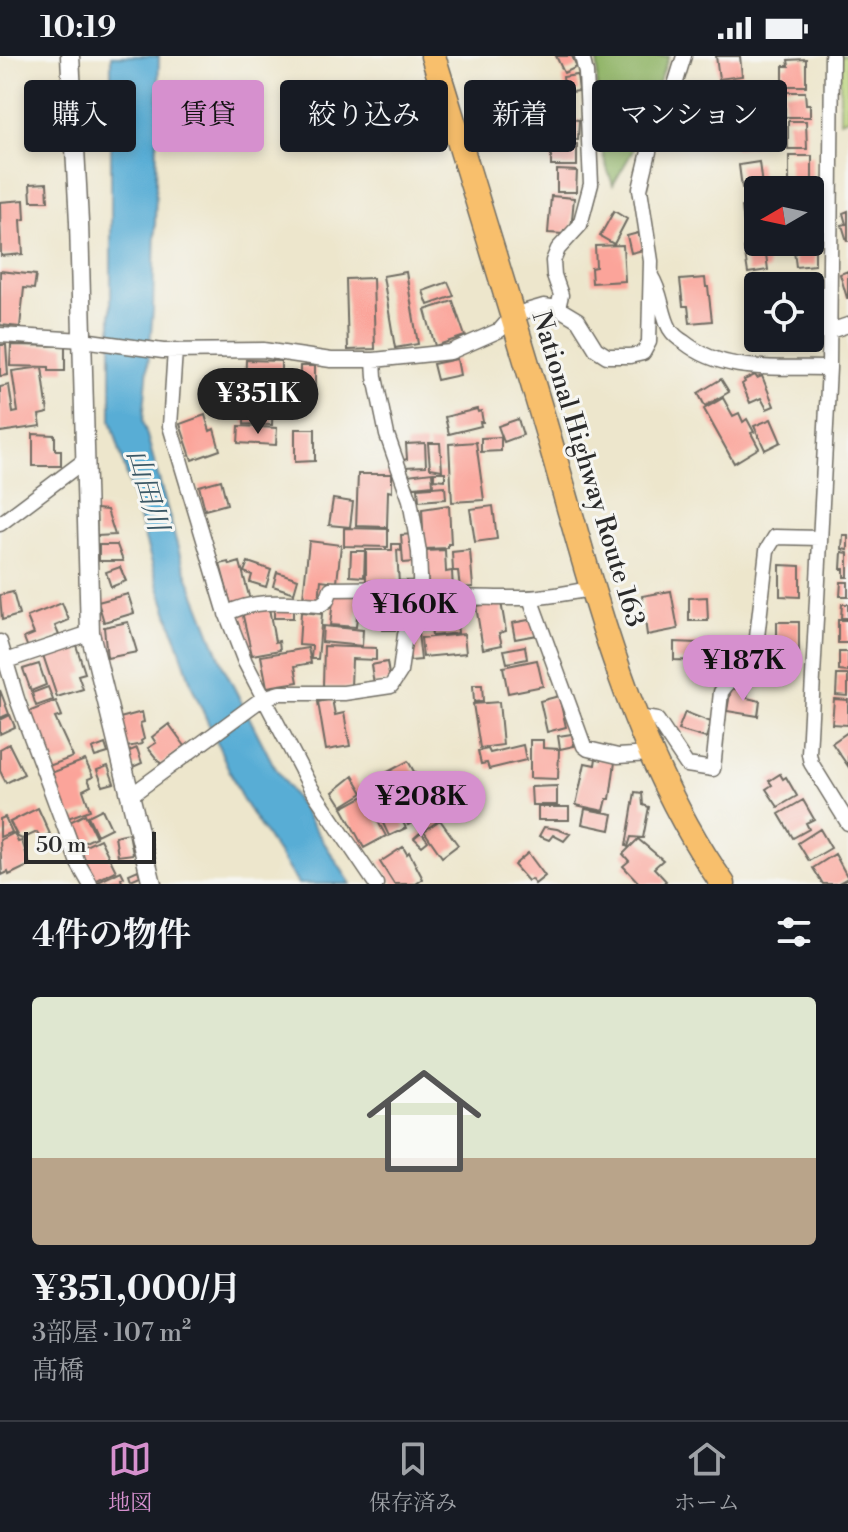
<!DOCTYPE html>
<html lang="ja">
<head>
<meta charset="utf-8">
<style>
  :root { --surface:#171b24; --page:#242831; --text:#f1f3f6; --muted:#9ea1a6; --line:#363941; --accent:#d690ce }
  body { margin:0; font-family:"Libre Bodoni","Noto Serif JP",serif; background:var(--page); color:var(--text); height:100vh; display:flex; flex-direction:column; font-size:30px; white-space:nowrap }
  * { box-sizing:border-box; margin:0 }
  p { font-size:26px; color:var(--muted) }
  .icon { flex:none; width:44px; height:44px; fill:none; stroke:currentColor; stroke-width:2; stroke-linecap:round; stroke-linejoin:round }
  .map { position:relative; height:828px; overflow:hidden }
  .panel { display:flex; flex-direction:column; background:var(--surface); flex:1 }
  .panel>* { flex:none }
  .guide { position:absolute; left:24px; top:24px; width:800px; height:72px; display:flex; gap:16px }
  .needle { width:52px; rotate:261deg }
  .tools { position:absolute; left:744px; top:120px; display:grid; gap:16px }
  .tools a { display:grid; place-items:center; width:80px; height:80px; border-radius:8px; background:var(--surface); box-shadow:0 4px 12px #0003; font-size:40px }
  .scale { position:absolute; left:24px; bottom:20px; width:132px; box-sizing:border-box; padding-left:8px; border:4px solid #2b2b2b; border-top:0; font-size:22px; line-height:28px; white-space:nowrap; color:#2b2b2b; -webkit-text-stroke:6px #f6f6f2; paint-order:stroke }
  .price { position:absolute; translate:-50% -68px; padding:0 18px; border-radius:28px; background:var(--accent); color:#111; font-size:26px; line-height:52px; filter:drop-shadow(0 2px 4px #0008) }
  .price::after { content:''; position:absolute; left:50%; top:48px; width:24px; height:18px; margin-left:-12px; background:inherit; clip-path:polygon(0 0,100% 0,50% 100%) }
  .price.selected { background:#222; color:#fff }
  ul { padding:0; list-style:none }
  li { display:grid; align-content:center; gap:16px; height:424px; padding:0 32px }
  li+li { border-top:2px solid var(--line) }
  li span { display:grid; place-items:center; height:248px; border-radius:8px; color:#555 }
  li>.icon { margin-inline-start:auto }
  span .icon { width:144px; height:144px; fill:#fffc; stroke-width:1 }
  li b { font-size:34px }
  h2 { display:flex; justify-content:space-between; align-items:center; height:96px; padding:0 32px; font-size:34px }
  .tag { padding:0 28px; border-radius:8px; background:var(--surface); box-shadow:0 4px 12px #0003; font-size:28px; line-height:72px }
  .tag.selected { background:var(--accent); color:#111 }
  .status { display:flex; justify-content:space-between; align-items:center; height:56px; padding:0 40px; background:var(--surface); direction:ltr }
  .status svg { height:22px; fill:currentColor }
  .tabs { display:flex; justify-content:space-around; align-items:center; height:112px; border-top:2px solid var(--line); background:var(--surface); font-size:22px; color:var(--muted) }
  .tabs a { display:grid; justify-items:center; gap:4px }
  .tabs .selected { color:var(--accent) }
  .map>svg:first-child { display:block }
  .green { fill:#b9d379; stroke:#727f52; stroke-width:2 }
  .forest { fill:#92b569; stroke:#5e704a; stroke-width:2 }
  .water { fill:#59add5; stroke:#426c80; stroke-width:2 }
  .building { fill:#fba49a }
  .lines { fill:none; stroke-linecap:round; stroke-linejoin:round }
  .minor-casing { stroke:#6f6c63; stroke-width:17 }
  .tertiary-casing { stroke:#6f6c63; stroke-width:21 }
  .trunk-casing { stroke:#6f6c63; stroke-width:27 }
  .minor { stroke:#fff; stroke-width:14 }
  .tertiary { stroke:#fff; stroke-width:18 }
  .trunk { stroke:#f8bf6c; stroke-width:24 }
  .labels { text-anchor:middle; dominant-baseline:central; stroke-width:6; stroke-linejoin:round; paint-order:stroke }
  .street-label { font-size:26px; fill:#2b2b2b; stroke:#f6f6f2 }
  .water-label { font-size:28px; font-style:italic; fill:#3b5866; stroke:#f6f6f2 }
</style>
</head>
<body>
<div class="status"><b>10:19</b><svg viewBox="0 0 49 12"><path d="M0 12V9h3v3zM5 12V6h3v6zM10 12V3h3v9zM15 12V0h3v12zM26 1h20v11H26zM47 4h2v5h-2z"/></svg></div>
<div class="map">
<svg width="848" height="828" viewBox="0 0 848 828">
  <rect width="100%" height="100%" fill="#f6f6f2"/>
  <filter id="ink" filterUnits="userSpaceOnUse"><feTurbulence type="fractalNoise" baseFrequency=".0125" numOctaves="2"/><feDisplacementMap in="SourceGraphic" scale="16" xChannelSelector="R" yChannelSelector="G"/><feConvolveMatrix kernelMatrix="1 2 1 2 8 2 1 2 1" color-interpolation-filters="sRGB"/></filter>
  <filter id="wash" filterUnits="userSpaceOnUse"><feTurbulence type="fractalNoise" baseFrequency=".006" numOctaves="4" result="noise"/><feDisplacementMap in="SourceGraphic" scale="32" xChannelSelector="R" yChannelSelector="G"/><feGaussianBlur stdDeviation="1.8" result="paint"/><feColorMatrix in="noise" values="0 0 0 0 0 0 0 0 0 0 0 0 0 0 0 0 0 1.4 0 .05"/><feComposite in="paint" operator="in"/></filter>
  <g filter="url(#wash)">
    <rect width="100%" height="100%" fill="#ede6cc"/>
    <path class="green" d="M840,0H848V62L840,65Z"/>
    <path class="forest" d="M598,0H669L632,96L613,129C593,77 596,54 598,0Z"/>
    <path class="water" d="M111,0H159L153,254L143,365L181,503L224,612L273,708L351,828H298L242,743L193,633L157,525L111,364Z"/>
    <g id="blocks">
      <path class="building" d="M556,0H572L577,11L564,17Z
        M716,0H740L742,20L719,23Z
        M806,3V30H783V10H789L788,4Z
        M577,19L579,35L565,37L563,21Z
        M744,28L747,48L727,51L725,30Z
        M785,36H805L806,48H810V61H785Z
        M567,63L579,64L578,84L554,83L555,65L567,66Z
        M753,65L757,89L735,92L732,68Z
        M788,65H806L807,93H788Z
        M551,88H577V110H551Z
        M789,100H812V127H789Z
        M759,106L762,130L742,132L739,109Z
        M557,114L577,115L576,136H557Z
        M47,127L48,145H31L30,128Z
        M551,140L574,142L571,174H564V178L548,177Z
        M24,144L25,163L21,164L23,198L1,200L0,146Z
        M758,149V174L745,176L742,151Z
        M614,155L627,163L614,188L600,180Z
        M848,155V185H847L842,169L846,168L843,157Z
        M638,177L643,194L631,197L627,180Z
        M810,178H815V209L796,211L793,186H810Z
        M623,189L625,225L592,227L591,212L596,211L595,190Z
        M765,190L768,214L748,217L744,192Z
        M0,215L36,219L34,233L24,232L20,271L0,269Z
        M848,215V242H847L840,218Z
        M406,216L418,288L395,292L383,220Z
        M373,222L375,293L348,294L346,223Z
        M705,222L706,231H708L712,265L690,267L688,250H683L680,224Z
        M448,226L454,240L428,249L423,235Z
        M758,236V258L751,259L748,237Z
        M453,245L465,280L435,290L425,254Z
        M770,282H797V294L770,292Z
        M0,289H6L8,319L0,320Z
        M11,289L65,290V315H49V311L10,310Z
        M457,303L460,319L437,324L433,308Z
        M246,304L281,305V324H275V340H273L272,369L244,368Z
        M300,310H315V346L300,345Z
        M42,311L48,357L39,359L41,370L0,376V331L9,329L13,357L18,356L12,315Z
        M755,319L757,322L762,320L774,350L767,353L761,342L750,347L742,328L745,326L744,324Z
        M721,323L729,336L705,350L698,337Z
        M723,342L733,360L739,357L743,366L747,363L754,376L751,377L759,392L734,407L704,353Z
        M477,353L478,356L481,355L483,366H480L481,370L449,378L445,361Z
        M205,359L210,375L214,373L220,394L192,404L180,368Z
        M518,363L523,379L504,386L498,370Z
        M771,363L781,386L765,394L754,370Z
        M239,370L277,372L276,389L238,387Z
        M295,373H315V405L295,406Z
        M33,378L55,379V394H61V410H33Z
        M501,381V395L481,396V382Z
        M476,386L484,444L452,446L449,388Z
        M425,387L426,410L404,411V404L407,403L406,388Z
        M428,387H440L442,414L430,412Z
        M432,416L433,429L414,431L407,419Z
        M434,416H445V424L434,423Z
        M358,418H392V436L388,435L387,471L356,470Z
        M221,424L227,448L205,454L199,430Z
        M445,430L446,443L419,445L418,432Z
        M333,443L353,446L350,471L329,469Z
        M449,449L451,488H448V492L424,493L422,453Z
        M493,450L497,483L475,486L470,453Z
        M96,453L107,454L115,479L97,480Z
        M344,472L388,473V491L344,490Z
        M413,478L415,506L403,507L401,479Z
        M843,479H848V494L842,493Z
        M309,485L341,489L337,526L321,524L319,544L303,542Z
        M392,488H401V495L397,494L399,528H366V494H392Z
        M99,489H117L123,505H99Z
        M445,494L446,516L452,515L453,534L428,535L426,495Z
        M470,494L473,531L460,532L458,515H453L452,496Z
        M351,495H365L364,521L350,520Z
        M842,496L848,497V521H844V513H841Z
        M229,506L230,509L240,506L250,544L231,549L220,508Z
        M248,506L271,514L266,531L250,526L252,519L244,516Z
        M780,509L800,510V541L780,540Z
        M120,511L126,525L111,531L106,516Z
        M277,516L298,523L294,537L273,530Z
        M841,526H848V540H840Z
        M671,535L678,573L647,579L642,540Z
        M13,536L19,559L2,564L0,539Z
        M360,536H378V546H360Z
        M382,536H400L401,574H383Z
        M334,537L359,539L356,571L330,569Z
        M128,538L134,557L104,566L98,546Z
        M707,541L708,565H689V542Z
        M501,546L506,575L499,577L502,589L483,593L476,550Z
        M62,547L69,564L55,570L59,579L28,592L24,582L34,578L27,561Z
        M471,548L472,554L456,556L458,577L432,580L429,553Z
        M842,548H848V562H841Z
        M274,551L293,552V562H274Z
        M269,552L275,586L279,585L280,594L252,599L242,556Z
        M301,556L322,558L318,603H311L312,590L299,589Z
        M534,563L537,579L515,583L512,567Z
        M838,564H848V587H838Z
        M128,566L137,596L107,602L104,571Z
        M777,566H799V597L777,596Z
        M323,570L363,574L362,590L322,586Z
        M418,577L421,604L410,605L407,579Z
        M464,578L466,597L423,601L421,582Z
        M75,586L85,617L78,619L83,633L57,641L43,599Z
        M674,586L698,587V605L674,604Z
        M324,590L376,592V604L352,603L351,632L323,631Z
        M525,590L527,603L507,607L504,594Z
        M308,592L311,607L295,610L298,626L267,631L261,600Z
        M839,596H848V616L839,615Z
        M537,604L543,630L508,637L503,611Z
        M387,606L390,625L374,628L371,609Z
        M39,608L46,629L31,635L23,613Z
        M837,619H848V640L836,639Z
        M473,629H482L483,645L474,646Z
        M48,631L53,644L36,650L32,637Z
        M731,632L748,635L747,642L760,645L758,660L727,655Z
        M0,634L9,658L0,662Z
        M559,640L566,671L547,676L540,645Z
        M332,643L335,659L344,657L350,690L326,694L318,646Z
        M834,643L848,644V669L832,668Z
        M56,645L62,660L55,662L73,701L49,710L28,656Z
        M499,646L503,689L480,692L473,648Z
        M142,656L144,666L140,667L144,683L141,685L142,688L127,691L120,662Z
        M685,656L711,666L706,682L678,674Z
        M10,659L15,671L0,678V664Z
        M169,668L185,690L161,708L148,692L156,687L152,681Z
        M848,676V710L832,687Z
        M572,678L574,690L560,693L558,680Z
        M530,684H543V692L559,693L558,723L530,722Z
        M9,688L24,718L6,727L0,715V693Z
        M105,688L108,697L95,701L92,693Z
        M523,689L526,704L489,713L487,707L481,708L478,695L488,693L490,697Z
        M137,692L142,707L133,711L127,696Z
        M596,702L615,706L610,743H607L604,755L576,749L585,707L595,709Z
        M85,704L93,721L88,723L91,730L83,734L90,754L68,762L51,717Z
        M408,705L430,744L427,746L432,755L408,769L388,733L391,731L384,718Z
        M108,710L114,727L103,730L97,714Z
        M780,718L783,723L786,721L797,740L778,751L766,733L772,729L769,725Z
        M353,720L363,737L342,750L333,736Z
        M557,730V749H532L531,731Z
        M635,736L642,737L643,749L649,751L643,782L631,781L628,791L626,790Z
        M364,740L386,780L364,792L342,752Z
        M803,744L814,763L806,767L809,773L793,782L779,758Z
        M538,751H569V764H538Z
        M38,752L50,778L41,782L37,776L22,783L18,781L10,766Z
        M102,753L111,772L97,779L88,760Z
        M585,753L613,758L610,774L582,768Z
        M397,755L406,772L389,780L381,763Z
        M85,758L96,781L79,789L68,767Z
        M5,761L12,776L0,781V763Z
        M440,764L458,789L442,801L424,775Z
        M544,771L557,773L570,778L564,785L553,779L549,784L539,780Z
        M820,773L831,792L809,805L798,787Z
        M421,776L428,785L422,790L414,782Z
        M14,777L18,786L22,785L30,809L9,819L8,816L2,819L0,784Z
        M129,777L133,798L118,800L115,780Z
        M100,783L116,815L95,825L79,793Z
        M638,783L663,804L654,812L666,825L663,828H640L623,810L629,805L623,798Z
        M403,791L407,798L409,796L423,823L416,828H394L380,806Z
        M528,797L545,820L535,828L531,823L528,825L514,809Z
        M835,798L848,822L837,828H823L813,812Z
        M138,814L140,820L131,824L129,818Z
        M121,815L124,821L121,823L122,826L94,828Z"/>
    </g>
  </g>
  <g filter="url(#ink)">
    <use href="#blocks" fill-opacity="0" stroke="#6f6c63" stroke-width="2"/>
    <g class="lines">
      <defs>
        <path id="minor" d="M832,0L829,312L809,698L811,707L848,767
          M651,220C662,237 661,257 670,273C673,278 679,283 684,286C725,319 780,310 829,312
          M558,252L561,239L554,219L553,205L558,193L580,169L591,128L586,17L582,0
          M830,275L848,269
          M0,279L83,284L163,295L263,294L331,304H374L450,296L500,274L513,259L544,250L558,252L578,264L596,293L607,300H630L643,297L649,286L651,205L640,133L653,79L675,29L684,0
          M175,294L170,370L225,554L245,606L311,732L376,828
          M374,304L375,321L387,379L410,444L419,496L421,546
          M0,468L85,404
          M530,542L584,690L588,693L618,700L650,698
          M226,558C255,542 288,547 320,549L327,544L331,533L421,532
          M0,586L17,643L78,807L90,828
          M6,605L90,577
          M637,661L657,664L687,709L713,713L721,636L756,590L767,494L775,481L820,482
          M130,740L263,642L280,637H344L391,630L400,616L405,579L421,546C460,538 485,543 523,542C546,542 570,536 592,533"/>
        <path id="tertiary" d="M70,0L79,166L90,577L152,828"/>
        <path id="trunk" d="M433,0C473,130 513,259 551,389C594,538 633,700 723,828"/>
      </defs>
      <use href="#minor" class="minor-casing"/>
      <use href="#tertiary" class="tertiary-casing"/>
      <use href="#trunk" class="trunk-casing"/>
      <use href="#minor" class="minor"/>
      <use href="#tertiary" class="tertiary"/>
      <use href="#trunk" class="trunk"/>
    </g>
  </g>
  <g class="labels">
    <g class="street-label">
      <text transform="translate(588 413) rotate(73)">National Highway Route 163</text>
    </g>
    <g class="water-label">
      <text transform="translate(147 434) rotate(74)">山田川</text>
    </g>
  </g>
</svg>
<div class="tools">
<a><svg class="needle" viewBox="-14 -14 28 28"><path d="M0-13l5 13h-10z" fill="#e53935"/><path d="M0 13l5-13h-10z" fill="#9ea1a6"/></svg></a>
<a><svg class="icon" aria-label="locate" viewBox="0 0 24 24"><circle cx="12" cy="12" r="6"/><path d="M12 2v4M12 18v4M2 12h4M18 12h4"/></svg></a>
</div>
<div class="scale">50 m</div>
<b class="price selected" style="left:258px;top:380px">¥351K</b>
<b class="price" style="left:414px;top:591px">¥160K</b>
<b class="price" style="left:743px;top:647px">¥187K</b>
<b class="price" style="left:421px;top:783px">¥208K</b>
<div class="guide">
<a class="tag">購入</a>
<a class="tag selected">賃貸</a>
<a class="tag">絞り込み</a>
<a class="tag">新着</a>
<a class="tag">マンション</a>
</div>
</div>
<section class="panel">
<h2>4件の物件<svg class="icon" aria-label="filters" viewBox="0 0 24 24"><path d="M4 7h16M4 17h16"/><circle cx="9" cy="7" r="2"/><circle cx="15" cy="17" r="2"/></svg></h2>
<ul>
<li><span style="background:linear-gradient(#dfe7d0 65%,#b9a48a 0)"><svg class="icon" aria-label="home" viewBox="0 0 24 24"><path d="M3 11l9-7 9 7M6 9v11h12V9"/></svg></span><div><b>¥351,000/月</b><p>3部屋 · 107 m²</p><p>髙橋</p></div></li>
</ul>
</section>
<nav class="tabs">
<a class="selected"><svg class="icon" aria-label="map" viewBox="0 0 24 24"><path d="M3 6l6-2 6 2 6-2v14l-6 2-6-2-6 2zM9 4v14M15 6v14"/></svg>地図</a>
<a><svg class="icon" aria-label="saved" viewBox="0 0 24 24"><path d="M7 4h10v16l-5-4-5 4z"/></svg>保存済み</a>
<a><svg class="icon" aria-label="home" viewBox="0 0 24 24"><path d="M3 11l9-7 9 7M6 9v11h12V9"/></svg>ホーム</a>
</nav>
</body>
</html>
